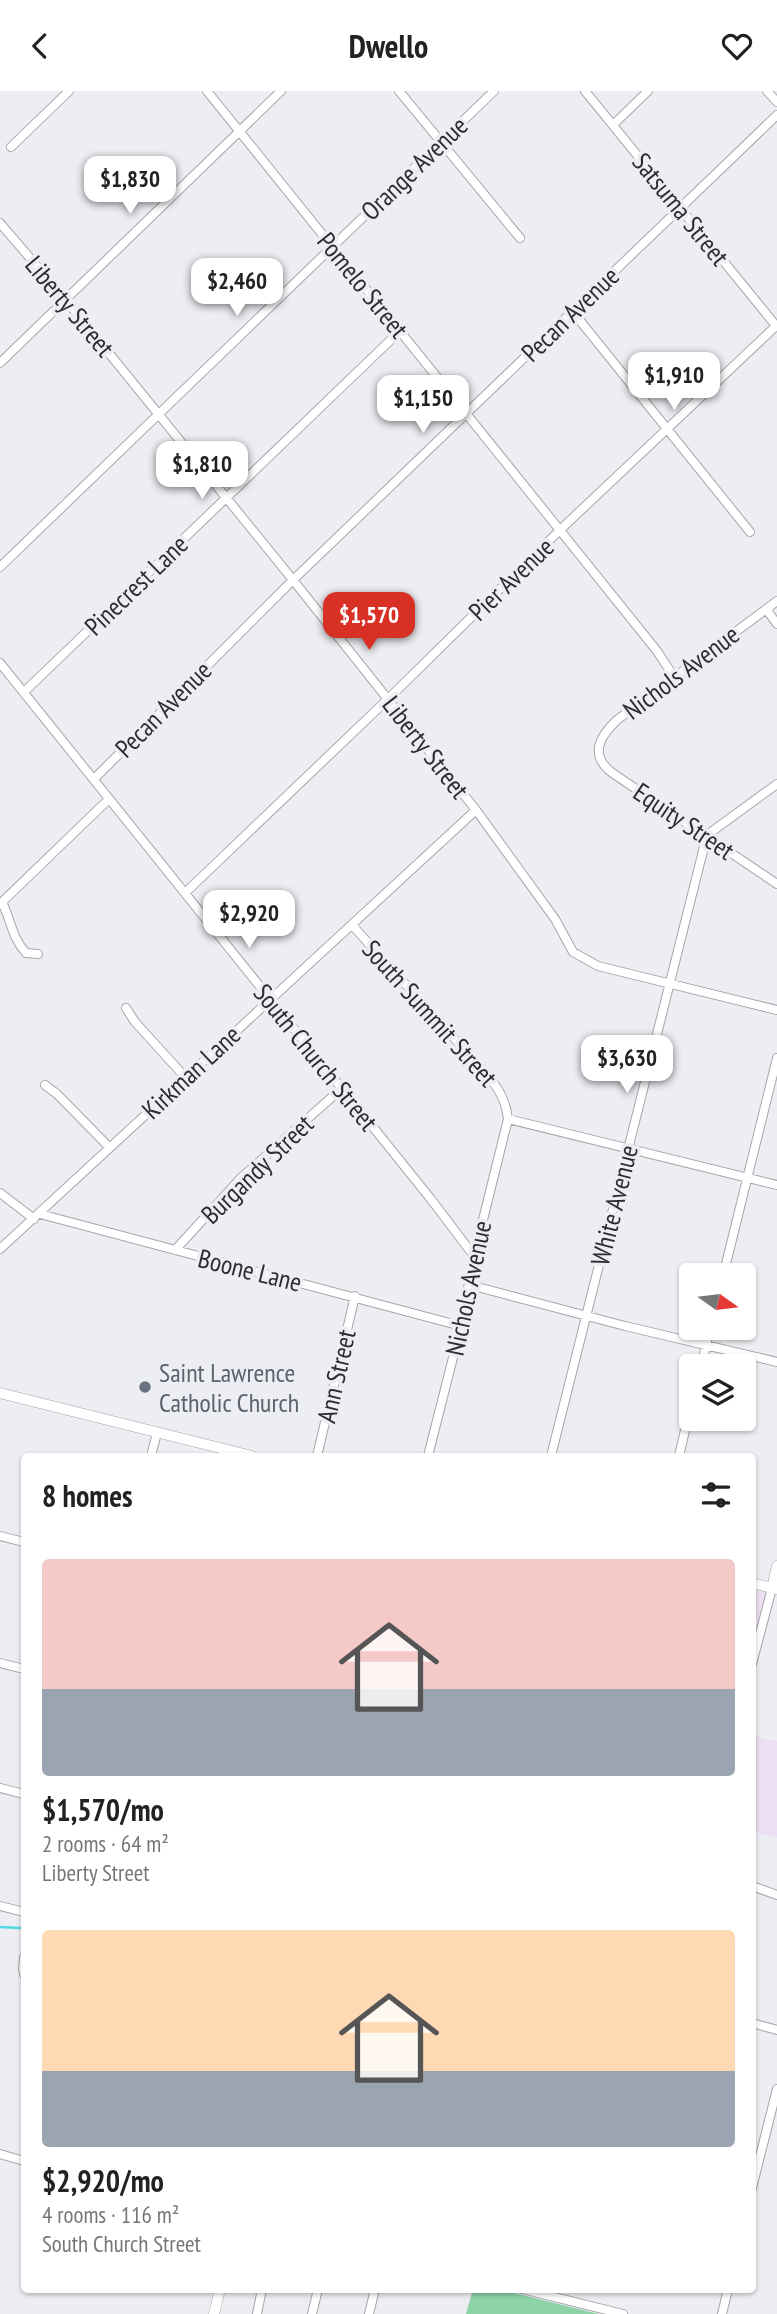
<!DOCTYPE html>
<html lang="en">
<head>
<meta charset="utf-8">
<style>
  :root { --surface:#fff; --page:#f6f6f6; --text:#222; --muted:#767676; --accent:#d93025 }
  body { margin:0; font-family:"PT Sans Narrow",sans-serif; background:var(--page); color:var(--text); height:100vh; display:flex; flex-direction:column; font-size:26px; white-space:nowrap }
  * { box-sizing:border-box; margin:0 }
  p { font-size:23px; color:var(--muted) }
  .icon { flex:none; width:38px; height:38px; fill:none; stroke:currentColor; stroke-width:2; stroke-linecap:round; stroke-linejoin:round }
  .map { position:relative; flex:1; overflow:hidden }
  .details { position:absolute; left:21px; top:1362px; width:735px; height:840px; display:flex; flex-direction:column; background:var(--surface); border-radius:7px; box-shadow:0 2px 5px #0004 }
  .details>* { flex:none }
  .needle { width:46px; rotate:104deg }
  .fabs { position:absolute; left:679px; top:1172px; display:grid; gap:14px }
  .fabs a { display:grid; place-items:center; width:77px; height:77px; border-radius:7px; background:var(--surface); box-shadow:0 2px 5px #0004; font-size:35px }
  .price { position:absolute; translate:-50% -60px; padding:0 16px; border-radius:14px; background:#fff; color:#222; font-size:23px; line-height:46px; filter:drop-shadow(0 2px 4px #0008) }
  .price::after { content:''; position:absolute; left:50%; top:42px; width:21px; height:16px; margin-left:-10px; background:inherit; clip-path:polygon(0 0,100% 0,50% 100%) }
  .price.on { background:var(--accent); color:#fff }
  ul { padding:0; list-style:none }
  li { display:grid; align-content:center; gap:14px; height:371px; padding:0 21px }
  li span { display:grid; place-items:center; height:217px; border-radius:7px; color:#555 }
  li>.icon { margin-inline-start:auto }
  span .icon { width:126px; height:126px; fill:#fffc; stroke-width:1 }
  li b { font-size:30px }
  h2 { display:flex; justify-content:space-between; align-items:center; height:84px; padding:0 21px; font-size:30px }
  header { display:flex; justify-content:space-between; align-items:center; height:91px; padding:0 21px; background:var(--surface); font-size:32px; font-weight:800 }
  .map>svg:first-child { display:block }
  .commercial { fill:#ecdff3 }
  .green { fill:#8dd3a7 }
  .lines { fill:none; stroke-linecap:round; stroke-linejoin:round }
  .stream { stroke:#50dae3; stroke-width:2.5 }
  .minor-casing { stroke:#a6a6ab; stroke-width:10 }
  .tertiary-casing { stroke:#a6a6ab; stroke-width:11 }
  .minor { stroke:#fff; stroke-width:8 }
  .tertiary { stroke:#fff; stroke-width:10 }
  .worship-dot { fill:#6b7280; stroke:#edeef3; stroke-width:2.5 }
  .labels { text-anchor:middle; dominant-baseline:central; stroke-width:7; stroke-linejoin:round; paint-order:stroke }
  .street-label { font-size:26px; fill:#2d2d2f; stroke:#edeef3 }
  .worship-label { font-size:26px; fill:#5b616d; stroke:#edeef3; text-anchor:start }
</style>
</head>
<body>
<header><svg class="icon" aria-label="back" viewBox="0 0 24 24"><path d="M15 5l-7 7 7 7"/></svg>Dwello<svg class="icon" aria-label="heart" viewBox="0 0 24 24"><path d="M12 20l-8-8c-3-5 5-10 8-4 3-6 11-1 8 4z"/></svg></header>
<div class="map">
<svg width="777" height="2223" viewBox="0 0 777 2223">
  <rect width="100%" height="100%" fill="#edeef3"/>
  <path class="commercial" d="M752,1487L777,1493V1503H775L760,1562L753,1560Z
    M752,1645L777,1650V1747L753,1741Z"/>
  <path class="green" d="M473,2198H498L599,2223H466Z"/>
  <g class="lines">
    <path class="stream" d="M0,1836L20,1837"/>
    <defs>
      <path id="minor" d="M207,0L657,560L674,586
        M399,0L520,147
        M585,0L777,236
        M767,0L777,11
        M613,34L648,0
        M11,56L69,0
        M0,132L65,208L293,489L476,719L555,828L573,861L598,875L777,919
        M573,221L750,441
        M0,272L281,0
        M0,476L494,0
        M777,510L617,629C600,645 589,663 611,681L777,793
        M766,518L777,533
        M0,572L430,1107L474,1165
        M24,601L400,240
        M94,688L293,489L777,24
        M185,802L388,608L560,439L777,234
        M2,811C11,829 12,847 26,862L38,863
        M0,813L109,708
        M352,834L490,987C500,1000 506,1011 508,1028L474,1165L461,1235L428,1365
        M126,917L135,931L185,986
        M45,994L57,1003L109,1056
        M508,1028L777,1094
        M0,1102L34,1128
        M40,1123L461,1235
        M0,1158L476,719
        M175,1159L241,1087L341,998
        M723,1185L777,967
        M470,1194L625,1235L777,1271
        M701,1276L710,1237
        M151,1365L157,1342
        M317,1365L355,1205
        M551,1365L707,744L777,693
        M679,1365L691,1314
        M0,1445L24,1451
        M0,1572L24,1578
        M752,1573L772,1497
        M0,1697L24,1703
        M752,1795L777,1804
        M0,1815L24,1821
        M24,1866L23,1878L24,1883
        M752,1932L777,1939
        M0,2063L24,2070
        M752,2097L777,1998
        M522,2198L623,2223
        M257,2223L262,2198
        M312,2223L318,2198
        M369,2223L375,2198
        M722,2223L728,2198"/>
      <path id="tertiary" d="M0,1302L252,1365
        M752,1492L777,1498
        M772,1497L777,1475
        M214,2223L220,2198"/>
    </defs>
    <use href="#minor" class="minor-casing"/>
    <use href="#tertiary" class="tertiary-casing"/>
    <use href="#minor" class="minor"/>
    <use href="#tertiary" class="tertiary"/>
  </g>
  <circle class="worship-dot" cx="145" cy="1296" r="7"/>
  <g class="labels">
    <g class="street-label">
      <text transform="translate(414 77) rotate(-44)">Orange Avenue</text>
      <text transform="translate(681 118) rotate(51)">Satsuma Street</text>
      <text transform="translate(363 194) rotate(51)">Pomelo Street</text>
      <text transform="translate(70 215) rotate(50)">Liberty Street</text>
      <text transform="translate(570 223) rotate(-44)">Pecan Avenue</text>
      <text transform="translate(511 488) rotate(-44)">Pier Avenue</text>
      <text transform="translate(136 494) rotate(-44)">Pinecrest Lane</text>
      <text transform="translate(681 581) rotate(-37)">Nichols Avenue</text>
      <text transform="translate(163 618) rotate(-45)">Pecan Avenue</text>
      <text transform="translate(426 656) rotate(52)">Liberty Street</text>
      <text transform="translate(684 730) rotate(34)">Equity Street</text>
      <text transform="translate(430 922) rotate(48)">South Summit Street</text>
      <text transform="translate(316 966) rotate(51)">South Church Street</text>
      <text transform="translate(191 981) rotate(-43)">Kirkman Lane</text>
      <text transform="translate(257 1078) rotate(-44)">Burgandy Street</text>
      <text transform="translate(614 1114) rotate(-76)">White Avenue</text>
      <text transform="translate(250 1179) rotate(14)">Boone Lane</text>
      <text transform="translate(468 1197) rotate(-78)">Nichols Avenue</text>
      <text transform="translate(336 1285) rotate(-77)">Ann Street</text>
    </g>
    <g class="worship-label">
      <text x="159" y="1281">Saint Lawrence<tspan x="159" dy="30">Catholic Church</tspan></text>
    </g>
  </g>
</svg>
<div class="fabs">
<a><svg class="needle" viewBox="-14 -14 28 28"><path d="M0-13l5 13h-10z" fill="#e53935"/><path d="M0 13l5-13h-10z" fill="#767676"/></svg></a>
<a><svg class="icon" aria-label="layers" viewBox="0 0 24 24"><path d="M12 4l9 5-9 5-9-5zM3 14l9 5 9-5"/></svg></a>
</div>
<b class="price" style="left:130px;top:125px">$1,830</b>
<b class="price" style="left:237px;top:227px">$2,460</b>
<b class="price" style="left:674px;top:321px">$1,910</b>
<b class="price" style="left:423px;top:344px">$1,150</b>
<b class="price" style="left:202px;top:410px">$1,810</b>
<b class="price on" style="left:369px;top:561px">$1,570</b>
<b class="price" style="left:249px;top:859px">$2,920</b>
<b class="price" style="left:627px;top:1004px">$3,630</b>
<section class="details">
<h2>8 homes<svg class="icon" aria-label="filters" viewBox="0 0 24 24"><path d="M4 7h16M4 17h16"/><circle cx="9" cy="7" r="2"/><circle cx="15" cy="17" r="2"/></svg></h2>
<ul>
<li><span style="background:linear-gradient(#f6c9c9 60%,#9aa5b1 0)"><svg class="icon" aria-label="home" viewBox="0 0 24 24"><path d="M3 11l9-7 9 7M6 9v11h12V9"/></svg></span><div><b>$1,570/mo</b><p>2 rooms · 64 m²</p><p>Liberty Street</p></div></li>
<li><span style="background:linear-gradient(#ffd9b3 65%,#9aa5b1 0)"><svg class="icon" aria-label="home" viewBox="0 0 24 24"><path d="M3 11l9-7 9 7M6 9v11h12V9"/></svg></span><div><b>$2,920/mo</b><p>4 rooms · 116 m²</p><p>South Church Street</p></div></li>
</ul>
</section>
</div>
</body>
</html>
